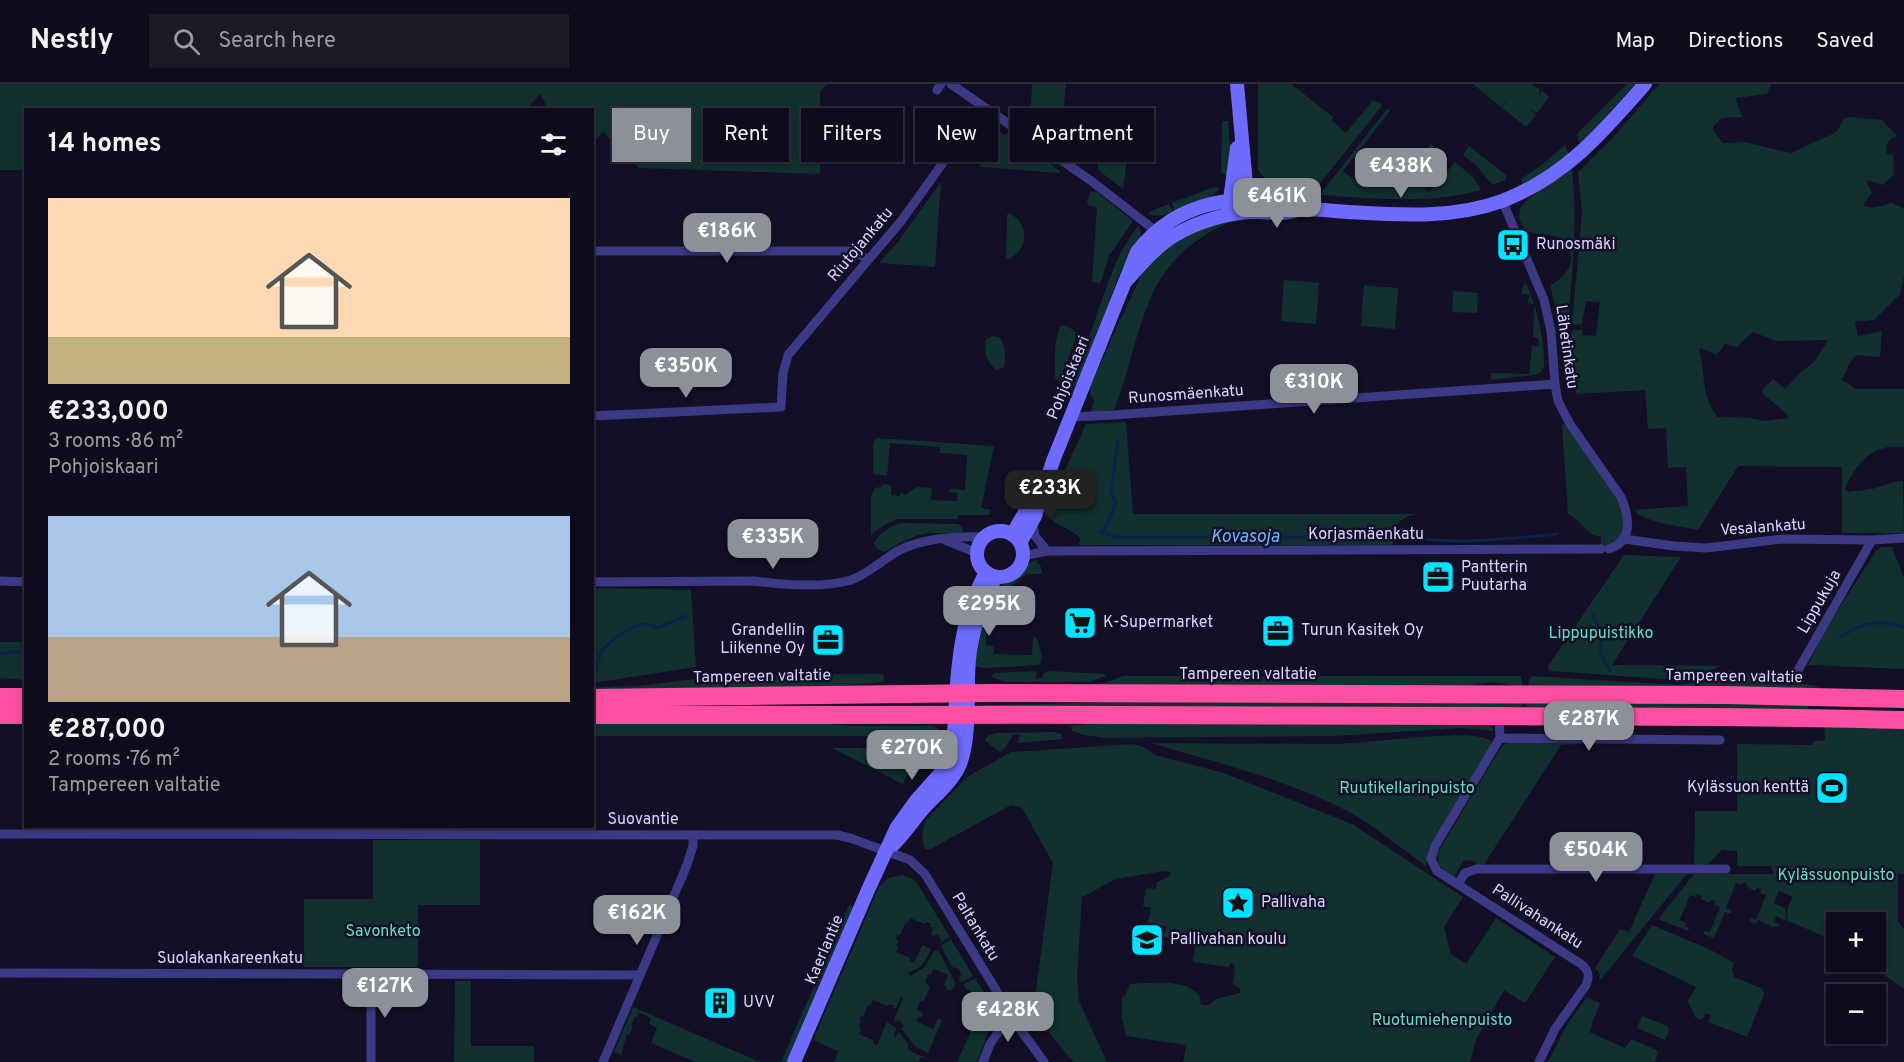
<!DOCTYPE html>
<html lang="en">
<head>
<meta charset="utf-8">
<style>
  :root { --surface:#0e0b1c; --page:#1c1929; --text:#f1f3f6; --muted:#9b9ba3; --line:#2e2b3b; --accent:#8c9099 }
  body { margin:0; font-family:Overpass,sans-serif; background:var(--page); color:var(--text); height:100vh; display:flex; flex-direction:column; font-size:22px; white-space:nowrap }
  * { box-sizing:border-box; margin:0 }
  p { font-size:20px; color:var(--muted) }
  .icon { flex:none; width:33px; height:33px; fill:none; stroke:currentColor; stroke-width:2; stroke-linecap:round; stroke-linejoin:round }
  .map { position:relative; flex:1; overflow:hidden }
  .drawer { position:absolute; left:24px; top:24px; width:570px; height:720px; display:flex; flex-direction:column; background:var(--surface); border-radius:0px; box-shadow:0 3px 9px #0003,0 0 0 2px var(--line) }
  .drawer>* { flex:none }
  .banner { position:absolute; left:612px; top:24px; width:570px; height:54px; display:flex; gap:12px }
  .buttons { position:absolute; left:1826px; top:828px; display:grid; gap:12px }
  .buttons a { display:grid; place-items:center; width:60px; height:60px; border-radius:0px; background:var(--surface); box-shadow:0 3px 9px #0003,0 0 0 2px var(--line); font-size:30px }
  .price { position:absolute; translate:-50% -51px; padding:0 14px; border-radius:12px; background:var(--accent); color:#fff; font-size:20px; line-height:39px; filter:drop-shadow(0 2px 3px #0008) }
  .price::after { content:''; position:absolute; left:50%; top:36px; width:18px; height:14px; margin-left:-9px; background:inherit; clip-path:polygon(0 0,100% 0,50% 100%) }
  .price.active { background:#222; color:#fff }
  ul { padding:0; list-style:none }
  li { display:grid; align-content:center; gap:12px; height:318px; padding:0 24px }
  li span { display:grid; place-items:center; height:186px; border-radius:0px; color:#555 }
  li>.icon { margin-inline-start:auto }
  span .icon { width:108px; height:108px; fill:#fffc; stroke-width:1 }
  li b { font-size:26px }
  h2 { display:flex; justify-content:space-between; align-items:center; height:72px; padding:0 24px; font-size:26px }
  .tag { padding:0 21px; border-radius:0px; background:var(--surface); box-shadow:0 3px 9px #0003,0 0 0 2px var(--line); font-size:21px; line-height:54px }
  .tag.active { background:var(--accent); color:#fff }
  header { display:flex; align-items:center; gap:36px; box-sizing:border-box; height:84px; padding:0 30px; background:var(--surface); border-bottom:2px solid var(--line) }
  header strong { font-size:28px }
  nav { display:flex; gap:33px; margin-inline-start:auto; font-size:21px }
  .search { width:420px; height:54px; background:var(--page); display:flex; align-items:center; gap:15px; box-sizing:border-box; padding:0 21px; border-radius:0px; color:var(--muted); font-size:22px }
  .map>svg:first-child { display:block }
  .green { fill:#12302f; fill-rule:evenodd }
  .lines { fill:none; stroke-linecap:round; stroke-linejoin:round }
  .stream { stroke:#0c2248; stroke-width:3 }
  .street { stroke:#3d3a85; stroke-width:9 }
  .secondary { stroke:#6f6bff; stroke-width:14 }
  .highway { stroke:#ff4fa3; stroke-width:18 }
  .labels { text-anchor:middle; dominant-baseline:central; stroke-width:5; stroke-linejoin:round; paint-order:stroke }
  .street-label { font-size:16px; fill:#d9d4ff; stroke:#130f26 }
  .poi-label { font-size:16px; fill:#d9d4ff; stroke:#130f26; text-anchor:start }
  .park-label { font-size:16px; fill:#5fe0c0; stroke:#130f26 }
  .water-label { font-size:18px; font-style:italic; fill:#62b6ff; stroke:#130f26 }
</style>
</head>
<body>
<header>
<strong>Nestly</strong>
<div class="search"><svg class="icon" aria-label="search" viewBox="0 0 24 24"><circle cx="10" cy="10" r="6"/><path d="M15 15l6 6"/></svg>Search here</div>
<nav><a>Map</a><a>Directions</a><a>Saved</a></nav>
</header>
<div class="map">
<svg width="1904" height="978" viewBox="0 0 1904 978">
  <rect width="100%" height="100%" fill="#130f26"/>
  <path class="green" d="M0,0H827L820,7V90L639,84L603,48L593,58L592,26L548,25L540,10L526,26H26L25,86H0Z
    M1032,0H1066L1062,44L1031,22Z
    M1258,0H1291L1333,33L1332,37L1346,49L1373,16L1381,20V23L1314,107C1299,116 1264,101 1258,85Z
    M1473,0H1532L1540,6L1539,11L1542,7L1549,13L1537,29L1529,24L1536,31L1528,41L1525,42L1502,24L1507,16L1501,23Z
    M1627,0H1635L1580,62L1577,50Z
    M1659,0H1771L1767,10L1736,14V16L1742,33L1722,34L1713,42V46L1723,59L1745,58L1790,69L1833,50L1837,47L1844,35L1850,33L1882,36L1897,52C1888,56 1885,59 1887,70L1893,71L1894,90L1883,101L1866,96L1872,109L1863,121C1874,127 1880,121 1892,119L1904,124V192L1900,210L1874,236L1855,238L1858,252L1882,247L1880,272L1876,273L1856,271L1851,277L1842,296L1856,305H1904V363C1873,359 1856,379 1845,405L1848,408L1872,405L1898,397H1903L1904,449H1842V383L1738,382L1698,446C1681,442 1645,439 1634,426L1688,422L1686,383L1668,384L1666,344L1648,345L1645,306L1576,310L1571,257L1572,246H1582V251L1596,252L1600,218L1586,217L1582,240L1572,241L1582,128L1578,88L1612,55ZM1753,248L1776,257L1828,256L1814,278L1800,289L1785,305L1773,295L1762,306L1763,310L1787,330L1788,334L1764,337L1749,334L1718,333C1702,317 1705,286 1699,266L1700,264L1717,271L1725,260L1737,263Z
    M1387,25H1390L1389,28L1343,87L1364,103L1386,75L1406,90L1431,60L1434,62L1410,94L1429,108L1455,78L1474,94L1481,106C1430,120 1374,115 1322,111L1321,109Z
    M1222,37H1228L1230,62L1227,92L1221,88Z
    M1000,48L1005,51L1007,49L1060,87V89L980,83L981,75Z
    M1130,53L1123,105L1098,86V80C1116,80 1126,69 1130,53Z
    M1565,61L1569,71L1545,88L1523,100L1521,95L1543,80Z
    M1469,62L1506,91V96L1492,101L1476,81L1463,71Z
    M1572,85C1578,138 1572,189 1568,241H1560L1550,201C1569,193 1581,169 1560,155C1546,146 1527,156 1520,137C1519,132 1519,128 1521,123C1529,110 1560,96 1572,85Z
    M941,98L935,183L879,179L897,159Z
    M1217,103L1219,105C1209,118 1164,137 1149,130V128L1169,120L1173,127L1174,126L1172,119L1211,104Z
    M1090,107L1098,109L1133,137L1109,172L1100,200L1092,197L1097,123L1089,122L1087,118Z
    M1009,129C1030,139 1029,165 1009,175H1006L1007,131Z
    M1228,135H1241C1203,145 1168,175 1152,211C1135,248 1129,289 1114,326L1091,328L1094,316L1090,310L1091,301L1116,245L1142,190L1155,172L1189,149Z
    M1138,142L1141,148L1140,154L1121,186L1079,298L1073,302L1069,299C1078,279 1087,259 1094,239C1106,205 1115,171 1138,142Z
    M1284,196L1319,199L1316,240L1281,237Z
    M1526,199C1537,225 1545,255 1544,283L1541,288L1536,291L1491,296V289L1529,290L1532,262H1539L1538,254L1533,253L1534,220L1528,219L1529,211L1522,210C1521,205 1522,202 1526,199Z
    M1364,201L1398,204L1395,245L1361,242Z
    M1453,207L1478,209L1477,229L1452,228Z
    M1060,242C1066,241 1072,244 1075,249V256L1061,292L1057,296L1055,294V262Z
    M992,252L999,253C1006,262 1006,272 1004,283L996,286C986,276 984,271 986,256Z
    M1126,338L1133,430H1417C1399,433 1394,442 1393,459L1390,461H1079L1080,454L1074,449L1046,433L1045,430L1086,340Z
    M1562,340L1568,342L1620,418L1626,439L1620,456L1609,462L1601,463V453C1582,449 1584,438 1568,430Z
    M876,354L994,362L981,424L991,426L990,431H959L957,435H898L884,441L871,451V412L875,404L881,403L883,400L891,401V411L900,412L901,408L905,411L917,403L932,404L931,416L957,417L958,409L949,408L950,405L965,406L967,371L940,369V363L890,359L887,392L873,390V360Z
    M901,439L958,440L962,443L963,449H929L918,451L902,458L884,468L877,465L874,459C880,448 889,443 901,439Z
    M1881,463H1892L1904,494V585L1808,581L1825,546L1876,467Z
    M1624,471L1681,473L1612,581L1721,582L1688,595L1678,596L1549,587L1548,582Z
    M1035,476L1040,481L1043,490H1026L1016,499L1002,506L987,545L986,561L993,562L994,570L1032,571L1033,553L1037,554L1042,573L1041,579L1039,581L984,584L974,582L975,555L995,505L1016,492L1028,480Z
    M593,504L691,506L696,583L593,599Z
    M0,558H25V596L0,594Z
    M1730,586L1762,589L1788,597L1821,603L1807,605L1528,604L1529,595L1532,592L1679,601L1691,599L1722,587Z
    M1034,587L1037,588L1035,595L1042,594L1044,589L1048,587L1105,590L1106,592L1089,598H1006L991,593L994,589Z
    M883,590L884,598L786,606L593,608L592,603L639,602L727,591Z
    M1123,592H1521L1522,602L1519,604C1498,596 1486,598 1464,603L1096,602Z
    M1522,616V625L983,624V621L1047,620L1101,618Z
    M1526,616L1808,618V626L1526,624Z
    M593,638H804L850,642H932L937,644L945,652H593Z
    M1105,638L1489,639L1494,647L1461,644L1334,652L1105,654L1084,651L1072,647L1071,642Z
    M1824,639L1904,641V790H1898V838L1904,845V905L1866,878H1875V838H1836V859L1826,853L1788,837L1787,825L1793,813L1779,807L1774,819L1785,824L1787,837L1776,832L1774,838L1781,841L1773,843L1758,836L1756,840L1749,837L1750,834L1756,836L1766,811L1760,809L1761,805L1757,804L1755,807L1747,803V800L1743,798L1742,801L1736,799L1726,824L1732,827L1730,830L1725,828L1714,854L1703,850L1704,847L1710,848L1720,823L1714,821L1715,817L1711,816L1710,819L1701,815L1702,812L1697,810L1696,813L1690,811L1680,836L1686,839L1685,842L1689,844L1688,847L1660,836L1659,834L1694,790H1774L1771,782H1737V767L1722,766L1708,780L1694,782L1695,727H1737V660L1813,661V657L1825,656Z
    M1053,648L1062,650V655L1018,659L1020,650L1013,651L1005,664L1000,668L984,656L989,651L998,649Z
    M1433,652C1448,652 1484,648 1493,659L1429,771L1426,782C1402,765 1376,743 1351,729C1289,696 1218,679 1151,659L1338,660Z
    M1509,658H1573L1579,660L1561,661L1483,782H1477L1475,777L1464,776L1454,793L1439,782L1437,770L1501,663Z
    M1133,660L1144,663L1155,671L1224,689L1352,740L1463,813L1444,843L1451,870L1466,880L1496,834L1555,873L1525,919L1504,906L1476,956L1470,978H1183L1186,961L1126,952L1122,934V913L1125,912L1130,900C1152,899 1183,894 1199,911L1201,921H1209L1216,915L1240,909V905L1233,900L1235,882L1232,878L1229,883L1193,878L1196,857L1164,853L1166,842L1148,839L1151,824L1143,822L1146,804L1156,805L1157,798L1168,793L1171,788L1164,787L1116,795L1082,813L1077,893L1079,917L1107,978H1073L1033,928L1053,779L1022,724L1011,721L929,766L925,765C921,755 922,746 926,736L967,693L1011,668Z
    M832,664H918L903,700Z
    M373,756H480V821H418V883H304V815H373Z
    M1655,790H1687L1601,895L1599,894L1600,890L1595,884L1620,845L1629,848Z
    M902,791L911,794L917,799L950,853L940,859L941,856L938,850L934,852L931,851L933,844L930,843L931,840L927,838L924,840L910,834L908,839L905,840L900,851H897L896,855L898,857L896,861L898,863L896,868L910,874V877L914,879L922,861L931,865C926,877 921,886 908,888L910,892L925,883L934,867L938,866L955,898L954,904L951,906L946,905L947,903L944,901L948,891L934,885L931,890H928L925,898L930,903L924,917H921L917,925L923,930L921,933H918L916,937L933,945L938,934L942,937L928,969L915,962L901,944L904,942L899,936L896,938L894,936L903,914L901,913L896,925L893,924L894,922L890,920L887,922L873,916L871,921H868L864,932H861L859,936L861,937L859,942L861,945L859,950L873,956V959L877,961L887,938L896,944L894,952L896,953L899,948L908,960V965L910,967L935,978L921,973L919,978H834L838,967L813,956L879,803L888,794Z
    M849,821L854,823L787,978H781Z
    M1652,841L1711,866L1734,879L1732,885L1734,893L1763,905L1764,911L1747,953L1708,938L1711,931L1706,929L1702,936L1695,933L1688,917L1696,903L1632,872Z
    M951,855L973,892L962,898L959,895L961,890L959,885L952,883L941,862Z
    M975,894L991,921V931L994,933L977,978H957L982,923L971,908L964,903V900Z
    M455,897H471V962H534V978H454Z
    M1587,913L1600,919L1589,948L1625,964L1631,955L1659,967L1655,978H1548L1568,939Z
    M633,923L760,978H695L651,959L657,944L649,940L651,934L639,929L637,933H635L631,942L633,943L629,951L627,950L621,971L614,968Z
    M1642,932L1667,942L1669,946L1665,956L1637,944Z"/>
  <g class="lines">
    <path class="stream" d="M1118,357L1111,408L1116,420C1111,429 1109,441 1101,448L1115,453H1390
      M1409,453C1458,461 1508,455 1557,450
      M1593,530L1594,536L1603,547L1600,568L1610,587
      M1841,553C1862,538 1879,535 1904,543
      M0,569L26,567
      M592,589L595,587C597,581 598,574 601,569C607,557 631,542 644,540C649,539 653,542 657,544L686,532"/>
    <path class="street" d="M951,0L1090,96L1161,151
      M937,6L941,0
      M1502,116L1544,216L1551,247L1555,300L1558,317L1570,340L1621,413C1629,432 1634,457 1609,465
      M592,167H849L861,171L868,176
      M592,332L781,323L783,289L788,271L902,136L983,23
      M1071,333L1113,331L1555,300
      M1032,438L1035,452L1047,467
      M1624,455L1674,462L1706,464L1782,455L1872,456L1904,454
      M945,456L977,469
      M1023,472L1047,467L1601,465
      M0,497L26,498
      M592,498L754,497C783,501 823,504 851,496C866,491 884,475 898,467C921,454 958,452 984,453
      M1793,595L1872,456
      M1499,632L1500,654L1720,656
      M1500,654L1435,762L1431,775L1437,787L1581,880C1589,886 1590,892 1586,901L1555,945L1539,978
      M0,750L778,751H837L850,754L910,776L925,790L1020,945L1044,978
      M1458,800L1465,789L1477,785H1726
      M0,889L639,891
      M371,978V891
      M603,978L687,781L693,762V751
      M983,978L990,960L1011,930"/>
    <path class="secondary" d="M1237,0L1248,123
      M1230,125V116L1237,64
      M1125,198C1140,182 1155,163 1175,151C1199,137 1229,128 1257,128C1265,128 1273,129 1280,129C1288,129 1295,126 1303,125C1318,125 1333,127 1348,128C1399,131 1453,135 1502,117C1565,93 1602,49 1645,0
      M977 470a23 23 0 1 1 46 0a23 23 0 1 1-46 0Z
      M1012,451L1025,428L1038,409
      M1020,459L1035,432L1053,377L1137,168C1176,117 1242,105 1301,125
      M893,761C904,750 912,738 922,726C935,711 952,699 960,680C971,651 966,607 969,575C972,545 982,519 996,493
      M794,978L868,806L897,743L915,718L946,683L953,665C956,621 956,574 968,531C972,516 979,502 986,488"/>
    <path class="highway" d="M0,613H26
      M592,614L991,609L1727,611L1904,615
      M0,631H26
      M592,631C893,631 1194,630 1495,632C1632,633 1768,632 1904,636"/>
  </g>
  <defs>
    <symbol id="bus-square" viewBox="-11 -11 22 22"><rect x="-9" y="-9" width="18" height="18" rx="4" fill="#00e5ff" stroke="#130f26"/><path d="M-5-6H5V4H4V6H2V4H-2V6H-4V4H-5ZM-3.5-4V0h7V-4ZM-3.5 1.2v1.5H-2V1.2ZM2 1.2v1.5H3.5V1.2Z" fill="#111"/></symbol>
    <symbol id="office-square" viewBox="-11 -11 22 22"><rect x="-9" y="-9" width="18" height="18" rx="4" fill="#00e5ff" stroke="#130f26"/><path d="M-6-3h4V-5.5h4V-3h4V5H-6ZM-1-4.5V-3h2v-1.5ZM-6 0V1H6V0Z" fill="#111"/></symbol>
    <symbol id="supermarket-square" viewBox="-11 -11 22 22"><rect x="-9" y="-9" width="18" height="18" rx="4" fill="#00e5ff" stroke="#130f26"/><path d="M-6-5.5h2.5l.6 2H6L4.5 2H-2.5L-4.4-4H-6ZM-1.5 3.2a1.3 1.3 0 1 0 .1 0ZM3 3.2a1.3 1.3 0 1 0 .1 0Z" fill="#111"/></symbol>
    <symbol id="stadium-square" viewBox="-11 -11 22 22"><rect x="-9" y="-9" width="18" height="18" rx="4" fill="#00e5ff" stroke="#130f26"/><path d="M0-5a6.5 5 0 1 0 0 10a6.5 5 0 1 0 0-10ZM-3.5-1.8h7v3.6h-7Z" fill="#111"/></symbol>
    <symbol id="sight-square" viewBox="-11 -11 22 22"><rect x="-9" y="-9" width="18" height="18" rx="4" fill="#00e5ff" stroke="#130f26"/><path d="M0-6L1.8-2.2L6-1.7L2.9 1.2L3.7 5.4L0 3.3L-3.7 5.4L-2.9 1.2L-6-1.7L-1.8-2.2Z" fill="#111"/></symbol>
    <symbol id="school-square" viewBox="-11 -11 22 22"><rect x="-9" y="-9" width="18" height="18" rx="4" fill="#00e5ff" stroke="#130f26"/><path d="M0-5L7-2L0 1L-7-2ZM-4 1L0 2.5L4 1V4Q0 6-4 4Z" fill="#111"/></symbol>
    <symbol id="building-square" viewBox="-11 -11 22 22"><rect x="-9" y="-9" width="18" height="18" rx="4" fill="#00e5ff" stroke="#130f26"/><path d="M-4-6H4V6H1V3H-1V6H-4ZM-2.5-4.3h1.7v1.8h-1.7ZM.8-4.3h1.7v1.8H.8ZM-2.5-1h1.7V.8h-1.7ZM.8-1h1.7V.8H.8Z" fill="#111"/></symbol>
  </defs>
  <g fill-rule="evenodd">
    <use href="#bus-square" x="1494" y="142" width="38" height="38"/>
    <use href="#office-square" x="1419" y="474" width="38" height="38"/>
    <use href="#supermarket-square" x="1061" y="520" width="38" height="38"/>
    <use href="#office-square" x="1259" y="528" width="38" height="38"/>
    <use href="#office-square" x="809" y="537" width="38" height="38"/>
    <use href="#stadium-square" x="1813" y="685" width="38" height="38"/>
    <use href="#sight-square" x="1219" y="800" width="38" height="38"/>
    <use href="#school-square" x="1128" y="837" width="38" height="38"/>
    <use href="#building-square" x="701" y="900" width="38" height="38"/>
  </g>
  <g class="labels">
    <g class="street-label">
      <text transform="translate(861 161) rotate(-50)">Riutojankatu</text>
      <text transform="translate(1566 263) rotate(82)">Lähetinkatu</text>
      <text transform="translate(1069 294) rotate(-68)">Pohjoiskaari</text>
      <text transform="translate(1186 311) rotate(-4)">Runosmäenkatu</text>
      <text transform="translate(1763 444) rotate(-4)">Vesalankatu</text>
      <text x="1366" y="451">Korjasmäenkatu</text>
      <text transform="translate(1820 518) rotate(-60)">Lippukuja</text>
      <text x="1248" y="591">Tampereen valtatie</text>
      <text transform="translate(762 593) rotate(-1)">Tampereen valtatie</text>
      <text transform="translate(1734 593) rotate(1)">Tampereen valtatie</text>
      <text x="643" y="736">Suovantie</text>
      <text transform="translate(1537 833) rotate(33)">Pallivahankatu</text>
      <text transform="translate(975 843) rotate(59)">Paltankatu</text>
      <text transform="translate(825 866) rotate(-67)">Kaerlantie</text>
      <text x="230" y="875">Suolakankareenkatu</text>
    </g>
    <g class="poi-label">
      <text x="1536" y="161">Runosmäki</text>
      <text x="1461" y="484">Pantterin<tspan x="1461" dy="18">Puutarha</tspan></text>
      <text x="1103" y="539">K-Supermarket</text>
      <text x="805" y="547" text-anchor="end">Grandellin<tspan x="805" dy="18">Liikenne Oy</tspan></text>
      <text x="1301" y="547">Turun Kasitek Oy</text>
      <text x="1809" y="704" text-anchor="end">Kylässuon kenttä</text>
      <text x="1261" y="819">Pallivaha</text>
      <text x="1170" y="856">Pallivahan koulu</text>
      <text x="743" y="919">UVV</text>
    </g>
    <g class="park-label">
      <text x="1601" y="550">Lippupuistikko</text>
      <text x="1407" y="705">Ruutikellarinpuisto</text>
      <text x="1836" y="792">Kylässuonpuisto</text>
      <text x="383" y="848">Savonketo</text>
      <text x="1442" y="937">Ruotumiehenpuisto</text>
    </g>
    <g class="water-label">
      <text x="1245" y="453">Kovasoja</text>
    </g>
  </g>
</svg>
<div class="buttons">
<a>+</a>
<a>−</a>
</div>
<b class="price" style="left:1401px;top:115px">€438K</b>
<b class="price" style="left:1277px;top:145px">€461K</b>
<b class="price" style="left:727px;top:180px">€186K</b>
<b class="price" style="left:686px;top:315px">€350K</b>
<b class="price" style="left:1314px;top:331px">€310K</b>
<b class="price active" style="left:1050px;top:437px">€233K</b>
<b class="price" style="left:773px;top:486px">€335K</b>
<b class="price" style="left:989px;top:553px">€295K</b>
<b class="price" style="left:1589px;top:668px">€287K</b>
<b class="price" style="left:912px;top:697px">€270K</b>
<b class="price" style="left:1596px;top:799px">€504K</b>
<b class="price" style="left:637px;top:862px">€162K</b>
<b class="price" style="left:385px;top:935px">€127K</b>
<b class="price" style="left:1008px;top:959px">€428K</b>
<div class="banner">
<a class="tag active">Buy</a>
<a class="tag">Rent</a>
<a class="tag">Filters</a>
<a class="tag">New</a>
<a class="tag">Apartment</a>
</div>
<section class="drawer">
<h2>14 homes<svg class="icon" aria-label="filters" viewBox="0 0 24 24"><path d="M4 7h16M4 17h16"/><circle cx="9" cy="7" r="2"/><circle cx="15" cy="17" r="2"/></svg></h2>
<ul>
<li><span style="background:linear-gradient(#ffd9b3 75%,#c2b280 0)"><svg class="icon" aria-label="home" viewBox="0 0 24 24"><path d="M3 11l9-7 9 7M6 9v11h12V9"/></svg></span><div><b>€233,000</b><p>3 rooms · 86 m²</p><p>Pohjoiskaari</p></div></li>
<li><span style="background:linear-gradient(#a9c7e8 65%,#b9a48a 0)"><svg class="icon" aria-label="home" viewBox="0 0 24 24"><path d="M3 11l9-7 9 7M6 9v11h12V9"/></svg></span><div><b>€287,000</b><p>2 rooms · 76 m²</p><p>Tampereen valtatie</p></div></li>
</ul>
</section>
</div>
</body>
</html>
